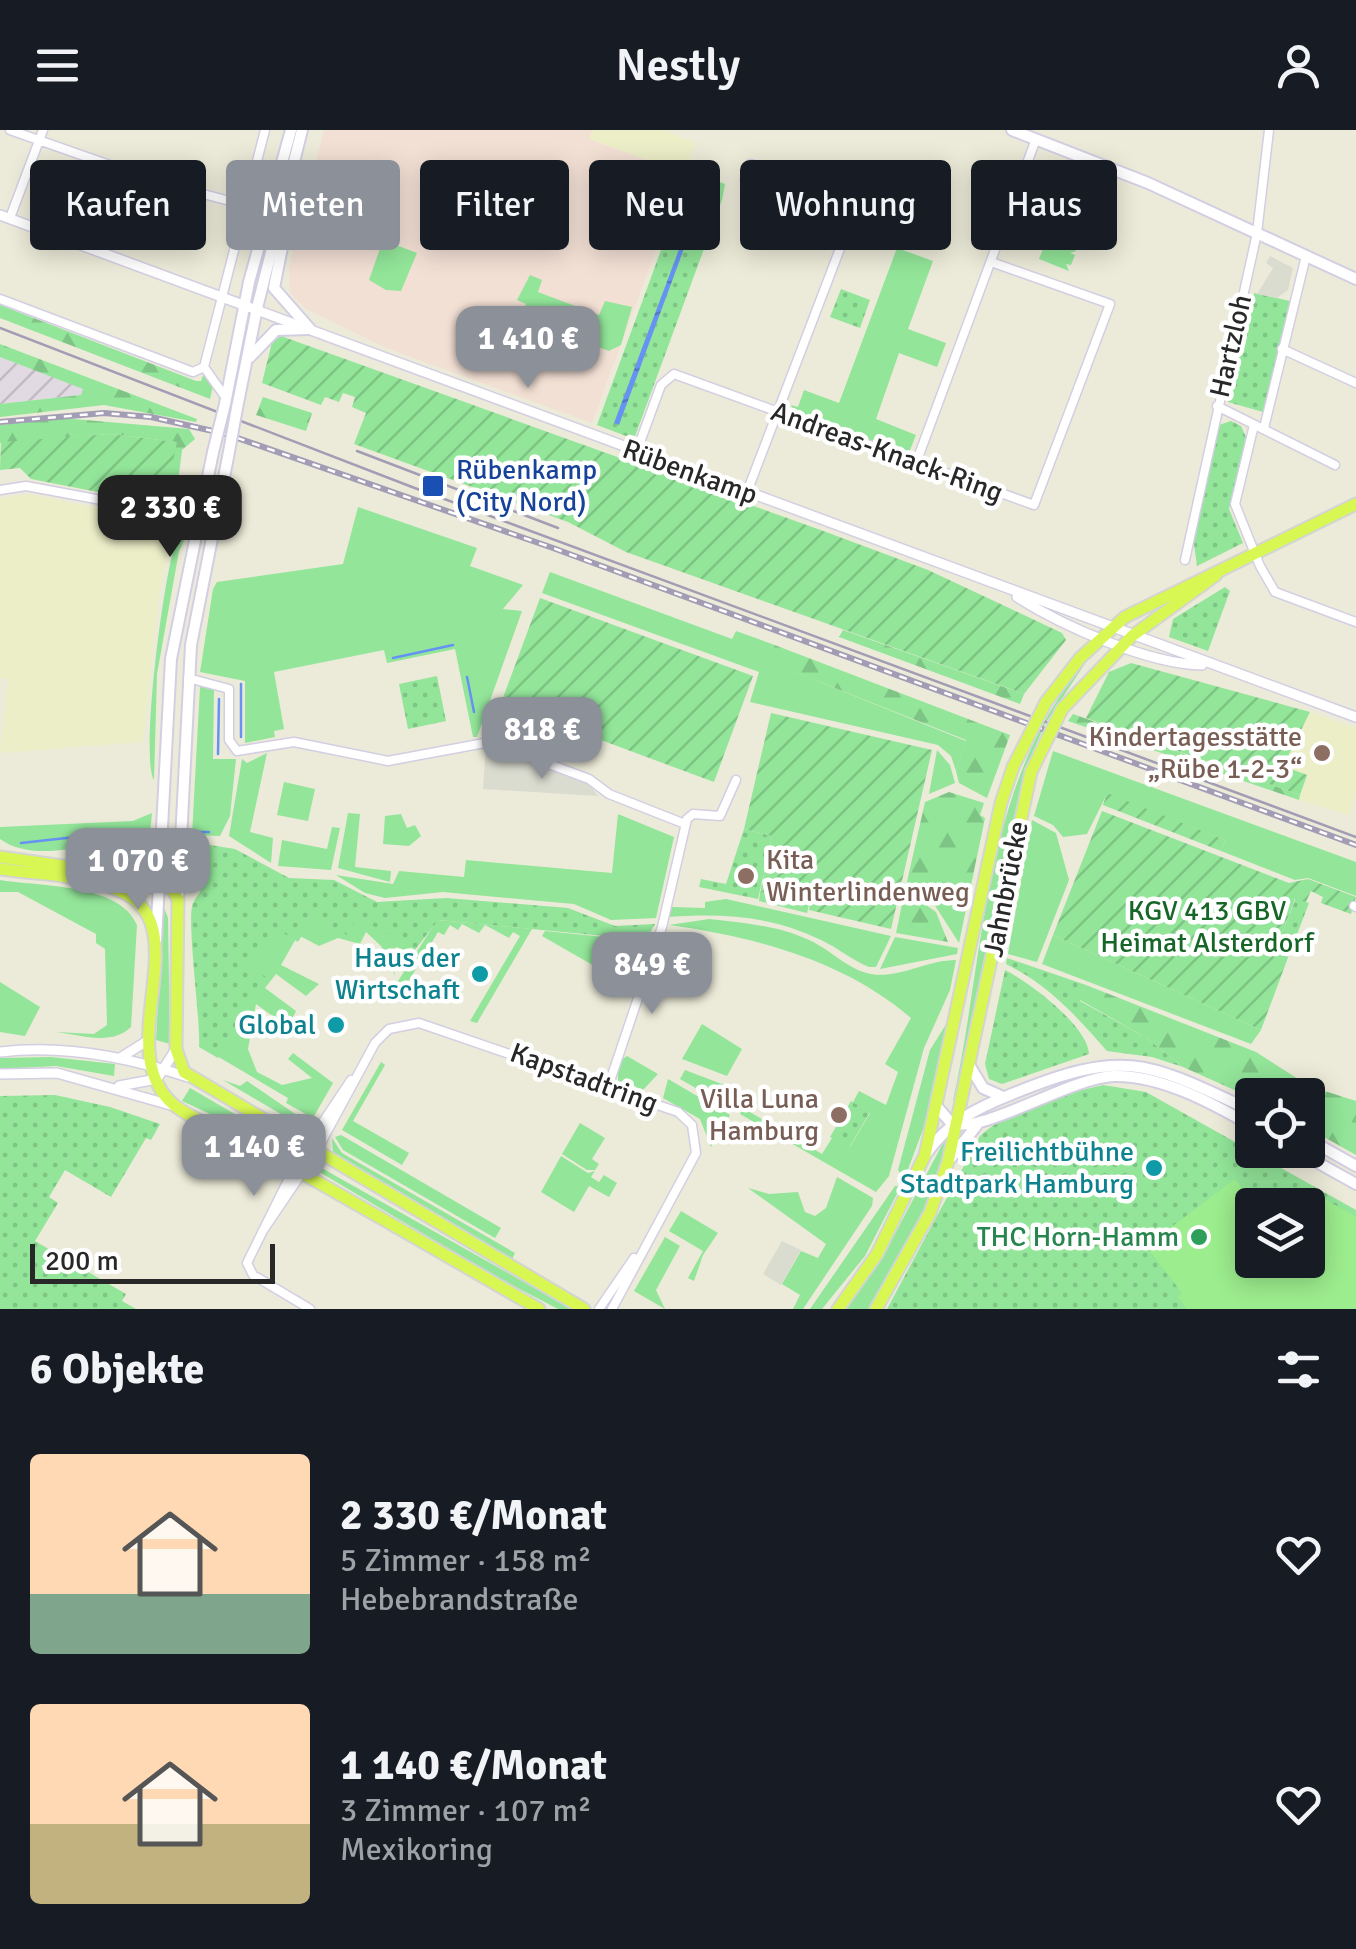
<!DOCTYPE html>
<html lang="de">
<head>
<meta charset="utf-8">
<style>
  :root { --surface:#171b24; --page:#20242c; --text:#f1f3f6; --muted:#9ea1a6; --accent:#8c9099 }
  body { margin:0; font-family:Signika,sans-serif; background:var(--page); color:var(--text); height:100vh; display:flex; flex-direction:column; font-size:38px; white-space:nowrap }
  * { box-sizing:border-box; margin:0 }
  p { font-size:32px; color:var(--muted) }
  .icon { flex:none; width:55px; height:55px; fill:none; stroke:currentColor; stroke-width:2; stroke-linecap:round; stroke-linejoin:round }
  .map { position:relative; height:1179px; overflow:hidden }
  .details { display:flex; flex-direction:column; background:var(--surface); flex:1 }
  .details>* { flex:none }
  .banner { position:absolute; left:30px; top:30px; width:1298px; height:90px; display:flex; gap:20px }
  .controls { position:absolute; left:1235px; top:948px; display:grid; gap:20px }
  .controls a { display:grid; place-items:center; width:90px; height:90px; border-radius:10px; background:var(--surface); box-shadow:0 5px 25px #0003; font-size:50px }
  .scale { position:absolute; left:30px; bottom:25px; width:245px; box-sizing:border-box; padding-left:10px; border:5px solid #282828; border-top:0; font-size:28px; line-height:35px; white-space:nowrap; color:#282828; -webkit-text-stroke:8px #fff; paint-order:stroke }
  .price { position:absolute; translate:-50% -85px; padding:0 22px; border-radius:20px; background:var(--accent); color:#fff; font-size:32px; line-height:65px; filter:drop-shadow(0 2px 5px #0008) }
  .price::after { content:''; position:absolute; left:50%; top:60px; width:30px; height:22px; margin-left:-15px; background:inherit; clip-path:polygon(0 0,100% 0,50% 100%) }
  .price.selected { background:#222; color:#fff }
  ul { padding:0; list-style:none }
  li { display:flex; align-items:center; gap:30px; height:250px; padding:0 30px }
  li span { display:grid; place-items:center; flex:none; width:280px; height:200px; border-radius:10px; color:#555 }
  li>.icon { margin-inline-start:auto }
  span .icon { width:120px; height:120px; fill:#fffc; stroke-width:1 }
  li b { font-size:42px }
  h2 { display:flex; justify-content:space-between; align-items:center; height:120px; padding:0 30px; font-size:42px }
  .chip { padding:0 35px; border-radius:10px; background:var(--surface); box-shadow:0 5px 25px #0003; font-size:35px; line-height:90px }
  .chip.selected { background:var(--accent); color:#fff }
  header { display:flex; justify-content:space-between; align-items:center; height:130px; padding:0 30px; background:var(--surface); font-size:45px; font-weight:600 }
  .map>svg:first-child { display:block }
  .industrial { fill:url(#industrial-furrows) }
  .education { fill:#ebeec7 }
  .medical { fill:#f3e0d5 }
  .grass { fill:#92e599 }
  .forest { fill:url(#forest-firs) }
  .park { fill:url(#park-dots); fill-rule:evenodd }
  .garden { fill:url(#garden-furrows) }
  .pitch { fill:#9ced8d }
  .plaza { fill:#dbdcd0 }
  .water { fill:url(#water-ripples) }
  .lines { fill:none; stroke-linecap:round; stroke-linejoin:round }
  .stream { stroke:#6692f4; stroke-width:2.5 }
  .minor-casing { stroke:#d3cee2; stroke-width:11 }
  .tertiary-casing { stroke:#d3cee2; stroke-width:12 }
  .secondary-casing { stroke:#d3cee2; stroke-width:14 }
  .primary-casing { stroke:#d4d4d4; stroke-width:15 }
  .minor { stroke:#fff; stroke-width:8 }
  .tertiary { stroke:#fff; stroke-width:9 }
  .secondary { stroke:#fff; stroke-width:10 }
  .primary { stroke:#d8f753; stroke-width:11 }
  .tram { stroke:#a29cb4; stroke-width:2.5 }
  .rail-casing { stroke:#a29cb4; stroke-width:6 }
  .rail { stroke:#fff; stroke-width:2.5; stroke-dasharray:8; stroke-linecap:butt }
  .secondary-bridge-casing { stroke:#d3cee2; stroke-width:14; stroke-linecap:butt }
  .primary-bridge-casing { stroke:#d4d4d4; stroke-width:15; stroke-linecap:butt }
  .secondary-bridge { stroke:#fff; stroke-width:10 }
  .primary-bridge { stroke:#d8f753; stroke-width:11 }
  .transit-dot { fill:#1a4fb4; stroke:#fff; stroke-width:4 }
  .education-dot { fill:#8d6e63; stroke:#fff; stroke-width:4 }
  .culture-dot { fill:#0f9aa8; stroke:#fff; stroke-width:4 }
  .leisure-dot { fill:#2e9e5b; stroke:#fff; stroke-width:4 }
  .labels { text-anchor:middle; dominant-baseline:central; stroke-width:9; stroke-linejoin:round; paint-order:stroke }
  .street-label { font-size:28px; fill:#282828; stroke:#fff }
  .transit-label { font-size:28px; fill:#164399; stroke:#fff; text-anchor:start }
  .education-label { font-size:28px; fill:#785e54; stroke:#fff; text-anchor:end }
  .park-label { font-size:28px; fill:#166727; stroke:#fff }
  .culture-label { font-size:28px; fill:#0d838f; stroke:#fff; text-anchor:end }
  .leisure-label { font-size:28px; fill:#27864d; stroke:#fff; text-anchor:end }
</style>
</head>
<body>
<header><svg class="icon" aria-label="menu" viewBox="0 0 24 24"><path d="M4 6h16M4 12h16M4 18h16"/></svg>Nestly<svg class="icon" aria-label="person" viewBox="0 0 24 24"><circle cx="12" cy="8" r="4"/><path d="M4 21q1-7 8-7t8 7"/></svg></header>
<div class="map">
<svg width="1356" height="1179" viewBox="0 0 1356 1179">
  <defs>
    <pattern id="industrial-furrows" width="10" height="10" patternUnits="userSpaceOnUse" patternTransform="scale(2.5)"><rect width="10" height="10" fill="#e1dae3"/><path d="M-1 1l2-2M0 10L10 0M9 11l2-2" fill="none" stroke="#c1bbc3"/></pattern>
    <pattern id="forest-firs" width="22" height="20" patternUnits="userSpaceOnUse" patternTransform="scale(2.5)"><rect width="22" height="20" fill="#92e599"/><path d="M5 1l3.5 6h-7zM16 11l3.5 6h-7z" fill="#7ec484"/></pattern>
    <pattern id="park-dots" width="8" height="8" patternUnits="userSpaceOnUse" patternTransform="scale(2.5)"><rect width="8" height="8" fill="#92e599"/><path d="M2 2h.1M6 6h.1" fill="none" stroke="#7ec484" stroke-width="1.8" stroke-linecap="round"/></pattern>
    <pattern id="garden-furrows" width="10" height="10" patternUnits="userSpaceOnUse" patternTransform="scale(2.5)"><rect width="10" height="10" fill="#92e599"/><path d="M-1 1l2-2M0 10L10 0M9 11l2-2" fill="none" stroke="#7ec484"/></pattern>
    <pattern id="water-ripples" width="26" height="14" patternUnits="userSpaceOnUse" patternTransform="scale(2.5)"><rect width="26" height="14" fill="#6692f4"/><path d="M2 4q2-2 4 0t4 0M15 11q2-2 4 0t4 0" fill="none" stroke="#5477c6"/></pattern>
  </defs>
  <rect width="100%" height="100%" fill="#ecebd9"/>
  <path class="industrial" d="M0,227L84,259L82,265L0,274Z"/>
  <path class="education" d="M592,0H664L695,13L684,44L589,9Z
    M29,364L173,394L158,473L143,612L0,623L8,550L0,547V368Z
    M1310,582L1356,598V665L1349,685L1299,670L1307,645L1283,636Z"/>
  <path class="medical" d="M324,0H592L589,9L684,44L592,293L386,218L306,179L290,163L289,138Z"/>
  <path class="grass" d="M1061,71L1074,76L1064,77L1073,81L1071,87L1086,94L1077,107L1076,121L1070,123L1075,125L1071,135L1066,134L1069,141L1039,129L1046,111L1062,117L1064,114L1049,103L1066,109L1067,105L1051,99L1053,94L1070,100L1071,95L1054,89L1056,85L1069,90L1070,86L1058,81Z
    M383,110L417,123L401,161L386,160L369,150Z
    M897,118L933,131L908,199L946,213L937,237L899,223L876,289L916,305L908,325L796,286L791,275L798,277L804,260L839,273Z
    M530,145L542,150L538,162L599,185L605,171L632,177L621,215L609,221L515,186L514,177L523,180L526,174L517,170Z
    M358,377L477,418L470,436L523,455L503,479L522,481L477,607H473L455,519L387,533L384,520L274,542L284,599L274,601L275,607L245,613V551L200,542L213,459L217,452L343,434Z
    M183,392L190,398L179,421L157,544L154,650C139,628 167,409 183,392Z
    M550,442L732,509L736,501L772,514L765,530L966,611L956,641L951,626L938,615L750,572L759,542L542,463Z
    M1090,526L1045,594L1025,641L960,968L953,971C987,816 981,652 1090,526Z
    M200,557L214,558L213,629H236L230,686L220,706L192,705Z
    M937,620L950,635L955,653L929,664Z
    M1053,621L1356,732V766L1308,748L1295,750L1221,721L1225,710L1107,664L1087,704L1063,707L1053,695L1034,686Z
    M267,623L250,702L273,708L271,733L229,706L242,629L247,633Z
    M284,652L315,659L308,691L277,685Z
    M152,683L150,704C104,708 39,737 0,709V697L133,691Z
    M348,683L360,684L355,737L391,741L390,752L338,738Z
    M401,684L407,698L415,695L421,706L409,716L383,714L385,686Z
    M618,684L674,707L656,788L611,790L574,774L443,762L385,768L365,763L336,745L393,754L399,741L464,747L466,730L612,743Z
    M1032,690L1056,703L1069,750L1037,832L1008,824Z
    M332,697L340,698L331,740L278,736L282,710L327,719Z
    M150,714L149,732L143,736L75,727L105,718Z
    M0,750C42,757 119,753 137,795L131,897C112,916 81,905 56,902L94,904L107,895L105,819L96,813V804L18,762H0Z
    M791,750L811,766L807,783L759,771L760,763L789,756Z
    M201,766L408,779L419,802L402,832L398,817L391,819L395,846L381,816L366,802L360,814L338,808L319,816L298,805L281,835L319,854L306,866L276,844L265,858L296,881L288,897L256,874L248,919L257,942L282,955L312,948L288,929L293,923L333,953L313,988L286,973L288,968L200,916Z
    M726,769L891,806L876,837H869C852,830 838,818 821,810C772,786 723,783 669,787L672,777L705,778V772Z
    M163,775L168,788L170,914L156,910Z
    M709,789C743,793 777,795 809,810C830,819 848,840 871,844C898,849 927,830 956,830L950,860L924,918L889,1046L876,1062L740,984L743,978L822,1024L832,1008L850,1017L870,983L853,972L859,961L886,975L898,942L885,934L911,888C844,830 755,807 669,795Z
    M437,790L532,799L477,893L470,891L520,806L513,802L509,808L485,795L479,803L462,794L458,800L450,795L444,805L438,802L401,864L393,859Z
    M545,801L645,811L631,857L542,806Z
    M1053,805L1261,900L1251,914L1042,834Z
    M895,807L958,818L957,824L880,839Z
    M0,852L40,877L25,906L0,902Z
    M950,888L931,978L904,1050L898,1040L930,920Z
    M702,894L742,919L727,946L682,929Z
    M627,926L658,944L643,960L618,953V932Z
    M51,927L115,934L114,946L56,936L0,939V928Z
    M381,932L385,935L353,991L409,1023L402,1035L342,1000Z
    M685,940L727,956L723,964L736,972L732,979L680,949Z
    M668,949L730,985L711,1017L700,989L663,968Z
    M223,950L240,956L247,951L307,992L296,993Z
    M190,958L290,1016V1021L182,971Z
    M580,993L605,1008L592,1029L599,1034L595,1040H587L562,1024Z
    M951,998C942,1062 903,1126 869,1179H845L889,1115Z
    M341,1005L501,1098L495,1108L343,1020L335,1007Z
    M332,1008L342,1023L515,1123L512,1129L341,1031L333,1021Z
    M561,1026L588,1043L595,1041L591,1047L599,1052L604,1045L617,1053L609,1067L589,1056L574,1082L541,1062Z
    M318,1036L572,1179H558L491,1144L311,1037Z
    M837,1047L873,1068L872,1076L803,1179H793L800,1165L782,1154L801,1121L818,1128L826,1114L748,1058L769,1064L798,1062L805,1082L815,1086L826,1078Z
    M895,1056H901L865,1126L822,1179H810Z
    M681,1081L718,1103L703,1125L694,1151L688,1148L703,1121L669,1101Z
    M665,1107L680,1116L656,1160L665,1179L634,1161Z"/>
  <path class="forest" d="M0,175L196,251H201L204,243L213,256L210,269L0,188Z
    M0,214L197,289L196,292L104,275L0,287V274L81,265L83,259L0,227Z
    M263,267L312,283L306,301L256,285Z
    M62,288L189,299L195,309L182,320L175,377L164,375L176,312L110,304L0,313V295Z
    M843,500L1024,564L1020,574L839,507Z
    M772,514L1010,605L987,668L959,653L956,641L966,610L764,530Z
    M1073,584L1300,665L1299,670L1068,591Z
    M949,662L984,673L980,685L985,688L959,813L934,774L906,756L925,672Z
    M905,760L936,782L948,812L896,803Z
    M1086,855L1256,922L1309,956L1356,971V1025L1308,998V965L1252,968L1183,937L1145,907L1080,870Z"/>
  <path class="park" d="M690,41L725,54L722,70L634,309L597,295Z
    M841,159L870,170L860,198L830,187Z
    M1254,163L1290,171L1263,282L1228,272Z
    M1231,291L1241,296L1246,307L1229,379L1243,413L1197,436L1193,407L1219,295Z
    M1225,457L1230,461L1208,521L1169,507L1173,489Z
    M437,546L446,591L408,599L399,554Z
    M744,699L772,706L758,769L699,757L701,749L726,754Z
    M191,712L235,719L289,748L334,750L377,772L446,768L568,778L615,796L655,794L646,810L438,790L415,820L358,787L347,805L313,787L298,812L274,797L250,837L266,847L218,928L199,917C201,891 186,788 193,773C195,768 199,765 201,760L190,749Z
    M1296,768L1309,773L1286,833L1272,828Z
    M1007,828L1086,855L1080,871L1145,907L1183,937L1152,927L1107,921C1075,885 1050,856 1006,834Z
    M1005,840C1029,852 1088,896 1089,924L1002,954L989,949L985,934Z
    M1103,955L1146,962L1356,1080V1179H887L980,1006C1011,978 1064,964 1103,955ZM1252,1075H1308V1130H1252Z
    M55,965L110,977L160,994L151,1010L146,1008L111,1067L65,1040L49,1067L58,1073L35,1111L126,1164L122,1171L136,1179H0V966Z
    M851,971L870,982L849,1018L830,1007Z"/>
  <path class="garden" d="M281,206L826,402L928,440L1062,503L1066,510L1024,564L626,422L568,392L354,314L366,283L352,277L355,267L343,263L339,272L325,267L321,275L262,253L272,212Z
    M110,304L177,312L164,375L31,349L20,338L0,340L1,312Z
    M540,468L753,546L714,652L501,573Z
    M1131,533L1310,582L1283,636L1307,645L1300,665L1086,588L1109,542Z
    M771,583L932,620L891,799L809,780L811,766L792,750L790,756L760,763L772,706L744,699Z
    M1107,663L1225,710L1221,721L1103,675Z
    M1102,681L1289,753L1308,749L1356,767L1351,784L1321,773L1323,767L1311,761L1306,772L1295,769L1273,827L1286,833L1261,900L1053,805Z"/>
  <path class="pitch" d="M1235,1049L1255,1075L1252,1130H1308V1080L1314,1082L1323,1068L1356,1087V1179H1187L1178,1167L1182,1163L1146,1116Z"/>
  <path class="plaza" d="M1270,126L1293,138L1288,160L1277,168L1257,164L1273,138L1266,133Z
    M486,616L587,651L598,666L483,659Z
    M782,1111L801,1120L781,1155L763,1144Z"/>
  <path class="water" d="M699,66L703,67L619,295L614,293Z"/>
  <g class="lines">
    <path class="stream" d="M393,528L453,515
      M467,547L474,582
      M241,554V607
      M218,624L219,569
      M193,702H209
      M21,713L139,700"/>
    <defs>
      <path id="minor" d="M10,0L158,52L245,75L256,86L262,101
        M10,88L43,0
        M0,169L193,242L204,237
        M1282,219L1356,253
        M204,237L265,0
        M204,237L226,268
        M1217,276L1335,335
        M1254,295L1235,374L1260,436L1275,462L1356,492
        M1264,298L1306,126
        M636,323L661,255L674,244L1034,375L1110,174L991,132
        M916,333L1036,9
        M0,360L26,356L214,391
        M747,362L854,82L771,51L762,55L745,49L751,34L769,41L771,51
        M1185,430L1257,103L1269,0
        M188,548L229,559V610L237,621L294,612L388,631L490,612L589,649L609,664L685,694
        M1354,776L1356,777
        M608,957L662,797L687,689L693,684L720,686L736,650
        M307,1016L351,950
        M316,1022L375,913L389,899L419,893L678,982L692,995L696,1023L612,1179
        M294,1038L247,1133L253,1145L310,1179
        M262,1102L302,1043
        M599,1179L634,1128"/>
      <path id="tertiary" d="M0,85L1356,587
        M1017,467C1063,496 1148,534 1202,535
        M0,922C64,914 128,927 188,947
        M120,928L147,911
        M0,944L57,943L174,976
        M119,956L157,949L176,919"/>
      <path id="secondary" d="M1012,0L1148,53L1356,149
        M281,82L285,102L274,158L310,199
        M250,227L276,200L310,199
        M225,274L249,152L291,0
        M237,278L257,178L302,0
        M111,754L159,757L170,746L174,728
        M178,768L191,515L228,327
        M156,810L171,529L213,322
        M971,938L983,958L1003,967
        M939,979L951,993C982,1005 1068,948 1114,946C1161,945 1212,973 1252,996
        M1308,1009L1356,1036
        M1295,1020L1356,1054
        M926,1024C948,992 977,978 1012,964C1125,918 1146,931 1252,981
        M951,1028L977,995"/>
      <path id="primary" d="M1046,572L1080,528L1125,487L1356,374
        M1062,579L1132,506L1216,445
        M0,727L167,751L178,769L176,919L184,942L584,1179
        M0,739C40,745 90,744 126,764C196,802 110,921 174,975C193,991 244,1010 268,1024C359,1075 449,1127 539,1179
        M838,1179L877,1124L925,1025L1001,673L1013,637
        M876,1179L930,1083L948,1032L1031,642"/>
    </defs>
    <use href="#minor" class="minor-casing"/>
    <use href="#tertiary" class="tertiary-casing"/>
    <use href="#secondary" class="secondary-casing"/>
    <use href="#primary" class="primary-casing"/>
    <use href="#minor" class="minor"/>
    <use href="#tertiary" class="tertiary"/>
    <use href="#secondary" class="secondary"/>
    <use href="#primary" class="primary"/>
    <path class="tram" d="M0,198L412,357L1356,707
      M357,321L558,398"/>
    <defs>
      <path id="rail" d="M0,292L104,283L151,287L226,304L553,418L1356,715"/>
    </defs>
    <use href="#rail" class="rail-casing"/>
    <use href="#rail" class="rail"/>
    <defs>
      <path id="secondary-bridge" d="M213,322L225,274
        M228,327L237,278"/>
      <path id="primary-bridge" d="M1013,637L1046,572
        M1031,642L1062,579"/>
    </defs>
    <use href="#secondary-bridge" class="secondary-bridge-casing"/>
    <use href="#primary-bridge" class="primary-bridge-casing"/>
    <use href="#secondary-bridge" class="secondary-bridge"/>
    <use href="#primary-bridge" class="primary-bridge"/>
  </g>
  <rect class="transit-dot" x="421" y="344" width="24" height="24" rx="5"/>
  <g class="education-dot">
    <circle cx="1322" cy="623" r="10"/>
    <circle cx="746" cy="746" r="10"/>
    <circle cx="839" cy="985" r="10"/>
  </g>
  <g class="culture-dot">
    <circle cx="480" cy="844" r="10"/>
    <circle cx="336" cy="895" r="10"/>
    <circle cx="1154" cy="1038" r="10"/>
  </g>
  <circle class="leisure-dot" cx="1199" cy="1107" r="10"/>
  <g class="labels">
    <g class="street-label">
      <text transform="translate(1231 216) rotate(-77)">Hartzloh</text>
      <text transform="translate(887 322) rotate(20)">Andreas-Knack-Ring</text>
      <text transform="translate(690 342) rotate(20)">Rübenkamp</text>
      <text transform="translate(1006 759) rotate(-79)">Jahnbrücke</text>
      <text transform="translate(584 948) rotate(20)">Kapstadtring</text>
    </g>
    <g class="transit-label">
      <text x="456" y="340">Rübenkamp<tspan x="456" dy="32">(City Nord)</tspan></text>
    </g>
    <g class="education-label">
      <text x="1302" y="607">Kindertagesstätte<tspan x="1302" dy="32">„Rübe 1-2-3“</tspan></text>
      <text x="766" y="730" text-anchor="start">Kita<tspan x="766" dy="32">Winterlindenweg</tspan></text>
      <text x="819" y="969">Villa Luna<tspan x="819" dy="32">Hamburg</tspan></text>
    </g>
    <g class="park-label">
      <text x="1207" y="781">KGV 413 GBV<tspan x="1207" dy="32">Heimat Alsterdorf</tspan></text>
    </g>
    <g class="culture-label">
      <text x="460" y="828">Haus der<tspan x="460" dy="32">Wirtschaft</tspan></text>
      <text x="316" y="895">Global</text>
      <text x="1134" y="1022">Freilichtbühne<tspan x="1134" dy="32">Stadtpark Hamburg</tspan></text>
    </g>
    <g class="leisure-label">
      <text x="1179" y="1107">THC Horn-Hamm</text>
    </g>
  </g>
</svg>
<div class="controls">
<a><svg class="icon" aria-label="locate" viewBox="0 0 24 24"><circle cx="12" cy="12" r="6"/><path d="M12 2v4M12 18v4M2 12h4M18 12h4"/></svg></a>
<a><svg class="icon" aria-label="layers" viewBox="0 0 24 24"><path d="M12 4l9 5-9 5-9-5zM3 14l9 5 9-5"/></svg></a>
</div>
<div class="scale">200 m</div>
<b class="price" style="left:528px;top:261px">1 410 €</b>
<b class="price selected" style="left:170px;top:430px">2 330 €</b>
<b class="price" style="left:542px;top:652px">818 €</b>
<b class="price" style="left:138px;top:783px">1 070 €</b>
<b class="price" style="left:652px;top:887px">849 €</b>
<b class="price" style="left:254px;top:1069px">1 140 €</b>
<div class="banner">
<a class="chip">Kaufen</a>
<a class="chip selected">Mieten</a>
<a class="chip">Filter</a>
<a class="chip">Neu</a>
<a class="chip">Wohnung</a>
<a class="chip">Haus</a>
</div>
</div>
<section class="details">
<h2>6 Objekte<svg class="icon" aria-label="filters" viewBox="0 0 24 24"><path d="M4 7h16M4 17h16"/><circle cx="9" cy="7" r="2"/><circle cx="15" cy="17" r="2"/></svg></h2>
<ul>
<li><span style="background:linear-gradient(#ffd9b3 70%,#7fa58c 0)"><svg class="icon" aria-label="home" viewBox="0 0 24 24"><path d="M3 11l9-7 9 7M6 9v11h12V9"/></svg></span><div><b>2 330 €/Monat</b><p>5 Zimmer · 158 m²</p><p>Hebebrandstraße</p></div><svg class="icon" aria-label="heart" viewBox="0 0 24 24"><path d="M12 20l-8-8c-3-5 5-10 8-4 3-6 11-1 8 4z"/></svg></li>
<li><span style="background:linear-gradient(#ffd9b3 60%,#c2b280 0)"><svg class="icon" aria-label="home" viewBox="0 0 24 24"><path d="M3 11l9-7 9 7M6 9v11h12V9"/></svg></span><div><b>1 140 €/Monat</b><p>3 Zimmer · 107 m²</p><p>Mexikoring</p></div><svg class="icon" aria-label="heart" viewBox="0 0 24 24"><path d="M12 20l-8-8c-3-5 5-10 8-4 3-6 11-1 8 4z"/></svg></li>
</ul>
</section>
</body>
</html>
